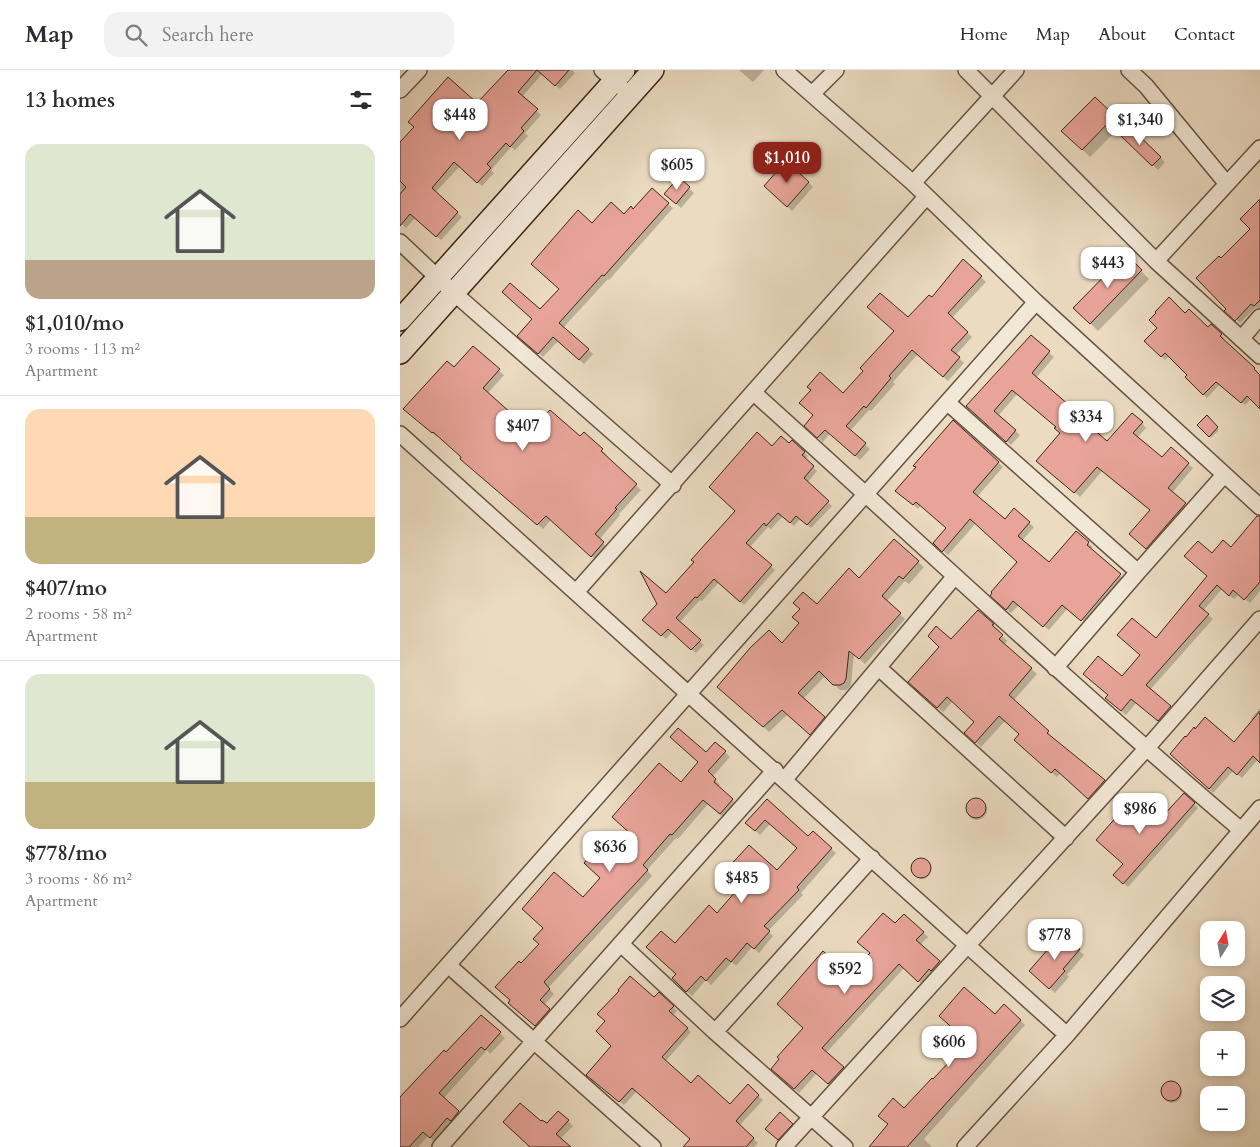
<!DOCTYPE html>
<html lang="en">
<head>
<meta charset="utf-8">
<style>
  :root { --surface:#fff; --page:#f2f2f3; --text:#2b2b33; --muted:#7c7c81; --line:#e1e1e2; --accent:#8f2418 }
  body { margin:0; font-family:Cardo,serif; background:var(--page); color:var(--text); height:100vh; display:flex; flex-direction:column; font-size:19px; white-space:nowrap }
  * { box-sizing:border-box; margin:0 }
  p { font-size:16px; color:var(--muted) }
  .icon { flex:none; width:28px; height:28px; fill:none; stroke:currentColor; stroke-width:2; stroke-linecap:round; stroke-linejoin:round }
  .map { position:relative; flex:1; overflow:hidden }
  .panel { display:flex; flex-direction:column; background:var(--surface); width:400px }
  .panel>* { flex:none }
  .needle { width:32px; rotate:11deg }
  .fabs { position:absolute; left:800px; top:851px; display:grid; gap:10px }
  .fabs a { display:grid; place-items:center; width:45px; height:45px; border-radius:10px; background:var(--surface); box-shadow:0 2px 8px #0003; font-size:25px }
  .price { position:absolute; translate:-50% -42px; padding:0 11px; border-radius:10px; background:#fff; color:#222; font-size:16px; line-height:32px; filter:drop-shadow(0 1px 2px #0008) }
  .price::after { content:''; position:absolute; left:50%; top:30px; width:15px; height:11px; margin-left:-8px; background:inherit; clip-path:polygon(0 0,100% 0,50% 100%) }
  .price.selected { background:var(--accent); color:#fff }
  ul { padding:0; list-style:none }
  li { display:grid; align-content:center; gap:10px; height:265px; padding:0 25px }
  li+li { border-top:1px solid var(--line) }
  li span { display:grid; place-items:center; height:155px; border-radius:15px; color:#555 }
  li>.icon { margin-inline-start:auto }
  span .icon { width:90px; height:90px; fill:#fffc; stroke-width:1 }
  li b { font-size:21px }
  h2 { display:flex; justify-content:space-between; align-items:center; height:60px; padding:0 25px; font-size:21px }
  header { display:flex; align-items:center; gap:30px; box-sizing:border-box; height:70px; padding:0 25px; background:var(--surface); border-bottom:1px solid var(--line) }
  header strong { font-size:24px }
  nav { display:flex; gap:28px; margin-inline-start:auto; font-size:18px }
  .search { width:350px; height:45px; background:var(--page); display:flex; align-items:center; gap:12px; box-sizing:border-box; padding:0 18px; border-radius:15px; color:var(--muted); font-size:19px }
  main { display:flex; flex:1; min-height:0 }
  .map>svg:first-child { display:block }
  .shadow { fill:#0003 }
  .building { fill:#e8a499; stroke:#3d2519 }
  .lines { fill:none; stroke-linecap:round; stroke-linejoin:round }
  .street-casing { stroke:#685243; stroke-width:18 }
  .secondary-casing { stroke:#3d2519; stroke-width:24 }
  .street { stroke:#f2e8d7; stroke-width:15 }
  .secondary { stroke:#f2e8d7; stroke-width:21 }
</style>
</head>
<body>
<header>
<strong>Map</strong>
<div class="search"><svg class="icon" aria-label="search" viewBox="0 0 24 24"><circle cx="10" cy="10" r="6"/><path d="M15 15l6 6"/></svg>Search here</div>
<nav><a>Home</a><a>Map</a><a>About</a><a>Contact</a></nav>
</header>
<main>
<section class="panel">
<h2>13 homes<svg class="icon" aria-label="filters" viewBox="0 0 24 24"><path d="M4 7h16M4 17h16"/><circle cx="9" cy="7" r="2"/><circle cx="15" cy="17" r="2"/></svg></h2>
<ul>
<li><span style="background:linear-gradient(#dfe7d0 75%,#b9a48a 0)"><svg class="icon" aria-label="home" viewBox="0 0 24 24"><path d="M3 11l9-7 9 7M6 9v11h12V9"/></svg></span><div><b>$1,010/mo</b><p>3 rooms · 113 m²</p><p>Apartment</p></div></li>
<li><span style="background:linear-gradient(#ffd9b3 70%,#c2b280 0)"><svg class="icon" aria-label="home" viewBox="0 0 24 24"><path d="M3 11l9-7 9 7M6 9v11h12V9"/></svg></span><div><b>$407/mo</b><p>2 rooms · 58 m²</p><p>Apartment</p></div></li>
<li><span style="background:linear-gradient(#dfe7d0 70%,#c2b280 0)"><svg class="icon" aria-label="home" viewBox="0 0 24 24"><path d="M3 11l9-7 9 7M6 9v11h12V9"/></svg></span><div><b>$778/mo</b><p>3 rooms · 86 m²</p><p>Apartment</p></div></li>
</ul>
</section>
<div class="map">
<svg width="860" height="1077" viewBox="0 0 860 1077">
  <rect width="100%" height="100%" fill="#ebdbc1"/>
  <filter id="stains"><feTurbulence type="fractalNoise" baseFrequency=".004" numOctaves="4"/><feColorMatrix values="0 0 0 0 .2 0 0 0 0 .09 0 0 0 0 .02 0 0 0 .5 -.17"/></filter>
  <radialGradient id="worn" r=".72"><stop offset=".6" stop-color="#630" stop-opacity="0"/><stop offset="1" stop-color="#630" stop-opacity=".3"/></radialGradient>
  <path class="shadow" d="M108,0H172L175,3L160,19L142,4L122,27L141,45L125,63L128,66L115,80L111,77L91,100L94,103L82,116L60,96L35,123L62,147L41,170L15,148L6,158L0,152V74L78,35Z
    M339,0H364L353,12Z
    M695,28L722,55L690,87L663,61Z
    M729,58L765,92L758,100L722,65Z
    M279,109L294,123L281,138L271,129Z
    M408,112L413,117L392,141L370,121Z
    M860,130V237L858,239L856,237L840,253L826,240L828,239L821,190L852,159Z
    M268,134L273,138L209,210L208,209L163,258L193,284L184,294L158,271L143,287L124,271L140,241L160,220L192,154L224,145L233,140Z
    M726,186L749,209L698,261L675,238Z
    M581,207L586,212L552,248L572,267L556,285L564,293L548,311L518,284L493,312L495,314L471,341L469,340L450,361L470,379L460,390L430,363L423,372L406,356L443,325L508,249L532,229Z
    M785,245L808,259L811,256L825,269L823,270L858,303L857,304L860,307V337L851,329L845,335L820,314L807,328L786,307L788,305L769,286L765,290L746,271Z
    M631,267L654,287L636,308L708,373L742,353L746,358L737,368L762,389L788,394L793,398L772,423L790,439L751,482L735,469L751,441L702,401L680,427L643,395L661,364L657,357L618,323L598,346L620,365L611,375L572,341Z
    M73,278L104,305L87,324L131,363L180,368L184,364L207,385L205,387L241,420L219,444L220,445L199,470L208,478L197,491L151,450L143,459L66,393L63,388L38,366L37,367L10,344Z
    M807,347L819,360L811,368L799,355Z
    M554,352L603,397L577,427L605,451L629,453L634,457L622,471L649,494L688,473L693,477L690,480L725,510L687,554L668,538L649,560L619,535L611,543L592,526L619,492L576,453L548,485L535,473L548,458L521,435L518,439L502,425Z
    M392,372L408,386L405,390L417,401L407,413L432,436L411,458L400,449L394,456L383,446L371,459L368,457L350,477L375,500L344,535L319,512L302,531L300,530L279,553L304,575L296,583L272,562L266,569L248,554L266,524L295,492L337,441L372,378L389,375Z
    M860,455V521L850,533L839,524L834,529L822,519L803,541L813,549L750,620L775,641L763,655L737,632L726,645L711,633L722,608L809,506L812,485L831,479Z
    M494,470L524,497L509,514L505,511L486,532L505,549L465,594L454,584L451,615L449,618L446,620H440L425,606L403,629L430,653L416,669L388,644L369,662L324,622L383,574L417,536L460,509Z
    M578,541L598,560L597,561L607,571L604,575L637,604L613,631L648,662L652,668L709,717L694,733L661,703L657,707L621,675L620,664L605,651L581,677L566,663L576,652L553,631L543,642L515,617L551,571Z
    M860,638V687L842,708L833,701L813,723L798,709L834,674L854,651L851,649Z
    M325,682L330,687L312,707L320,715L318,717L338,735L325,749L308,734L278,769L276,768L247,800L252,806L148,918L154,924L144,935L154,945L140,960L114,937L122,895L202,808L201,790L214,792L306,684Z
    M367,730L408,767L431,779L436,783L401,823L403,825L368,861L373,866L359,883L352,877L336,896L332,892L311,915L306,910L292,926L273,908L277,904L275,875L378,802L398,779L370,754L360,765L347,753Z
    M567 740a10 10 0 1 1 20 0a10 10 0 1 1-20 0Z
    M794,734L798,738L728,817L715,805L724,794L726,751L761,750Z
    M513 800a9 9 0 1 1 18 0a9 9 0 1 1-18 0Z
    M495,855L523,862L528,867L520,875L544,897L523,915L504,898L426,983L447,1003L434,1018L417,1003L399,1023L377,1003L450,907Z
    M662,865L684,885L667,905L669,907L655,923L636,906Z
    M259,924L277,941L273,945L291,962L265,992L291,1015L330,1036L348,1016L363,1030L339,1056L358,1073L354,1077H285L291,1070L237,1021L224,1035L192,1009Z
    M81,946L105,968L90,984L87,980L43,1029L63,1047L35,1072L28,1066L18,1077H0V1029Z
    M596,946L620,950L625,955L524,1069L532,1077H470Z
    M762 1023a10 10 0 1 1 20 0a10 10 0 1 1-20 0Z
    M168,1051L173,1056L160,1069L169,1077H132L141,1053L147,1055Z
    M392,1055L396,1059L383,1074L372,1063Z"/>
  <path class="building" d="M108,0H169L155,16L137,0L118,22L138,39L121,58L124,61L110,77L106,73L87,94L91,98L77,113L54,92L32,118L58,142L36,167L10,144L0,156V124L6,117L0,111V72L14,57L8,52L48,7L77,33Z
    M695,27L715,46L682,80L661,61Z
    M729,56L761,87L752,96L720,65Z
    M386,91L409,112L387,137L364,116Z
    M279,107L290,117L276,134L264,124Z
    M252,118L269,133L204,206L202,205L159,253L189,279L179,290L153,267L138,284L117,266L132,249L102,222L110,213L140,239L159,219L131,194L178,140L192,153L211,132L224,144L231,136L233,139Z
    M860,129V230L854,236L851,234L835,251L824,241L826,239L796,208L819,186L821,188L850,159L840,149Z
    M726,184L742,200L690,254L673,238Z
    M563,189L582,206L548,243L568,262L551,280L560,287L543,307L512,280L489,306L491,308L466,338L464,336L446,356L466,373L455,386L425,360L417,368L404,356L413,345L399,333L411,320L407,317L420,302L443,323L463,301L460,298L494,261L467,237L480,223L508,247L529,225L532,227Z
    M769,227L785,243L789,239L808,257L811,254L822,264L820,266L855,298L854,299L860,305V339L847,326L841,333L816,312L803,325L785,307L787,305L765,283L761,287L744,271L757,258L749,250L756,243L755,242Z
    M631,265L650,281L632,303L669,335L668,337L707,371L732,343L743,352L733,363L762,387L771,377L789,393L768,418L786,433L746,479L729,464L750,440L697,397L674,423L636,391L660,363L654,358L656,357L612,320L594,341L616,360L606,372L566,336Z
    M73,276L100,299L83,318L131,361L150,340L180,366L184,362L203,379L201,381L237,414L215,438L217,439L195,464L204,472L191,487L146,446L137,455L60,389L61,387L33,362L32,363L3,339L47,291L54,297Z
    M807,345L818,357L809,367L797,355Z
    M553,350L599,392L573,422L605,449L614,438L630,452L618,466L649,492L676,461L689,472L687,475L721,504L681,551L662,535L643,557L613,531L606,540L590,526L592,523L591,522L617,492L570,449L542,482L533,473L546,458L516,432L513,435L495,421L516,397L513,396Z
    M357,362L372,376L381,366L389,373L392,370L405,382L402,385L414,396L404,408L429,431L407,455L396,446L390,453L378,443L366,456L364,453L346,473L372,495L340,532L314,509L297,528L295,527L276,548L301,570L291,580L268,559L261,566L242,550L257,534L240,501L266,523L294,492L291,490L335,441L309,417Z
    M857,446H860V512L844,530L833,520L829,526L817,515L799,536L809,544L746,615L771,636L758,651L731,629L721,641L705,628L708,625L683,604L698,586L722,606L740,585L717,565L732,548L756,568L807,506L784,486L798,471L812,483L823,470L831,477Z
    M494,469L519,491L503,509L499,506L482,526L501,543L459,589L449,581L446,609L444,613L440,615H433L419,601L398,623L425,647L410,665L382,640L363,657L317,617L350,578L369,560L382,573L399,553L392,547L400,539L393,533L403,522L417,534L449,498L459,508Z
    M578,540L594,554L592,555L603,565L599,569L632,598L609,625L649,661L647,663L705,710L688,729L655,699L651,703L614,670L619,664L599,646L575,673L564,663L574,652L547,627L537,638L508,612L539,577L528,566L536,556L551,569Z
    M860,641V693L853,686L837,705L828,697L809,719L770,684L785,666L786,667L794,657L795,659L805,647L834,672Z
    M278,658L306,682L315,672L326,681L308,701L316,709L314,712L333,729L320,744L303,730L272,765L270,764L243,795L248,800L144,912L150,919L140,930L150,939L135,956L108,933L110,930L95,917L119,891L121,893L139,874L133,869L143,858L122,839L154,802L183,827L200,808L184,793L194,782L201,788L205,783L213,791L234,767L212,747L259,693L281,712L298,692L270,667Z
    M784,723L795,733L723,814L713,805L723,794L696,770L719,744L726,749L742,731L761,748Z
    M566 738a10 10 0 1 1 20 0a10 10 0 1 1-20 0Z
    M367,729L408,766L413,761L432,778L397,817L399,820L364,856L370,861L354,879L347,873L331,892L326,888L306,911L301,906L286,922L272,908L276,904L246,877L261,861L275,873L309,835L317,843L342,814L326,800L349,775L377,800L397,778L365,750L355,761L345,753Z
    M511 798a10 10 0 1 1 20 0a10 10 0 1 1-20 0Z
    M483,843L495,853L504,844L524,862L516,870L540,891L531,901L529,899L518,912L499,894L422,978L444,997L428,1014L412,1000L394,1019L371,999L379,989L377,987L403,958L377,934L423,881L450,905L470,883L457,872Z
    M662,863L680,879L663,899L665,901L649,919L629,901Z
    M230,906L254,927L259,922L274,936L269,941L288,958L262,987L291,1013L298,1005L330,1034L348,1014L359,1025L336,1051L354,1068L346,1077H283L290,1069L232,1018L219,1032L186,1005L211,976L196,961L205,951L197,944L219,921L218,920Z
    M564,917L595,944L604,934L621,950L507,1077H469L488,1054L478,1046L493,1028L504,1038L532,1008L533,1009L568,972L539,946Z
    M81,945L101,962L85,980L81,977L39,1023L59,1041L51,1051L47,1048L30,1068L23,1062L9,1077H0V1027L44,980L46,982Z
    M761 1021a10 10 0 1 1 20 0a10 10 0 1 1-20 0Z
    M120,1033L141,1051L142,1050L147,1053L158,1041L169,1050L156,1064L171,1077H130L103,1052Z
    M380,1042L393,1054L378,1070L365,1059Z"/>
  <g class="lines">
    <defs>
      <path id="street" d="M202,0L221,17
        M384,0L513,113L636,232L860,437
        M566,0L756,191
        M729,0L746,16L827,114
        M0,20L19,0
        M412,24L436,0
        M860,78L756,191L860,286
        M513,113L616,0
        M0,172L54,223L273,415
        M841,269L860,247
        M354,323C516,469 675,619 841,760
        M548,333L738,502
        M0,364L667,965
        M177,521L526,127
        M479,598L666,768
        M655,598L738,502L824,405
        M385,709L555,506
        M221,874L315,962L445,1077
        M48,895L253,1077
        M0,949L636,232
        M315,962L472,788
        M40,1077L375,700
        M384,1077L746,679L860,549
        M565,1077L667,965L860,738"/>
      <path id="secondary" d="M0,250L224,0
        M0,283L253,0"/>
    </defs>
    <use href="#street" class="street-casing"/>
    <use href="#secondary" class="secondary-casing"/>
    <use href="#street" class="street"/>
    <use href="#secondary" class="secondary"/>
  </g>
  <rect width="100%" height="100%" filter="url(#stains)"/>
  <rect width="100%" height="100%" fill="url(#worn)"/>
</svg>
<div class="fabs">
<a><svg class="needle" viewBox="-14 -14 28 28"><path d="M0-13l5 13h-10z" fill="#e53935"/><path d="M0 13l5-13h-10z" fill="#7c7c81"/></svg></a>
<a><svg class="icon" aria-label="layers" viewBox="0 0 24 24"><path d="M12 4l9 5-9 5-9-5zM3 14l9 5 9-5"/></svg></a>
<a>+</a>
<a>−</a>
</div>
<b class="price" style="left:60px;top:71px">$448</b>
<b class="price" style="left:740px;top:76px">$1,340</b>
<b class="price selected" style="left:387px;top:114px">$1,010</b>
<b class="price" style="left:277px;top:121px">$605</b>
<b class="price" style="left:708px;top:219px">$443</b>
<b class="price" style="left:686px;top:373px">$334</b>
<b class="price" style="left:123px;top:382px">$407</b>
<b class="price" style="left:740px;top:765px">$986</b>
<b class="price" style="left:210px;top:803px">$636</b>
<b class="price" style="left:342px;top:834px">$485</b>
<b class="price" style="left:655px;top:891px">$778</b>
<b class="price" style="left:445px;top:925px">$592</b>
<b class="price" style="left:549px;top:998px">$606</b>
</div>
</main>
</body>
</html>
